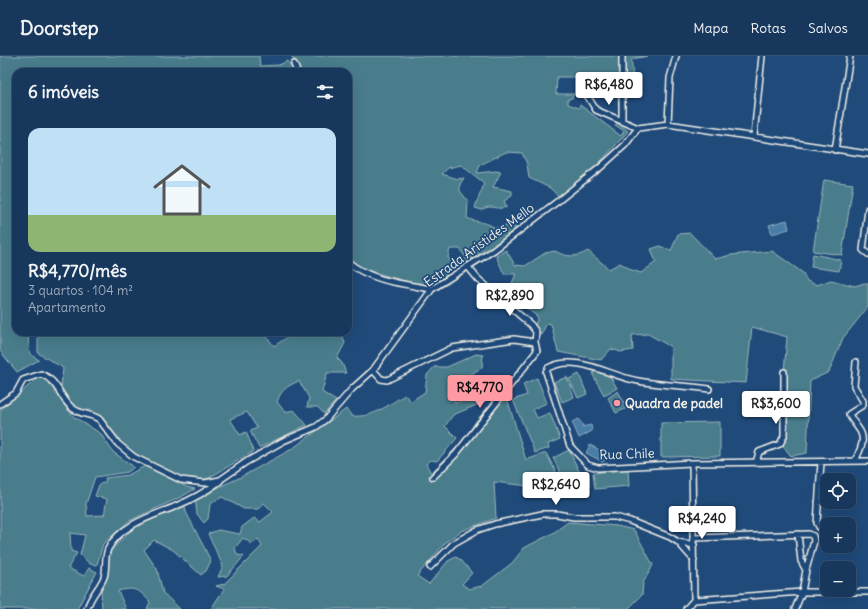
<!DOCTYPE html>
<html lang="pt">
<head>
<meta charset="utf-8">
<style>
  :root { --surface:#17385c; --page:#244365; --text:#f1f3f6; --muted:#9eacbb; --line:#365272; --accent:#ff9aa2 }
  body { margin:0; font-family:Delius,sans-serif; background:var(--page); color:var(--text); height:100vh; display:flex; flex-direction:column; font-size:15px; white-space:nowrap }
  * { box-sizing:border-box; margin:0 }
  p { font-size:13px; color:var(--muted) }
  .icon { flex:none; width:22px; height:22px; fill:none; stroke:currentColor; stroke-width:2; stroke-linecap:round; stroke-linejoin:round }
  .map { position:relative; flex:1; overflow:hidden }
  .panel { position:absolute; left:12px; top:12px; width:340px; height:268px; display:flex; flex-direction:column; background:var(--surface); border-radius:12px; box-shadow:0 4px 16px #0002,0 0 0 1px var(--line) }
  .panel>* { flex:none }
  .controls { position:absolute; left:820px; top:417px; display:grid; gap:8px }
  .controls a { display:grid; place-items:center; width:36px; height:36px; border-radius:8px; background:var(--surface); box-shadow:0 4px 16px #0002,0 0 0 1px var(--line); font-size:20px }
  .price { position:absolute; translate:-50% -34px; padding:0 9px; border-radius:4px; background:#fff; color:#222; font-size:13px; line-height:26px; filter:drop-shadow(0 1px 2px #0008) }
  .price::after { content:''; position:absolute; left:50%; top:24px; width:12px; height:9px; margin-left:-6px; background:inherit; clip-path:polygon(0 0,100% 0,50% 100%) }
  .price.on { background:var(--accent); color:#111 }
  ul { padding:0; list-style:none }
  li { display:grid; align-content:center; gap:8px; height:212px; padding:0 16px }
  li+li { border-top:1px solid var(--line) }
  li span { display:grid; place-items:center; height:124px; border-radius:12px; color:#555 }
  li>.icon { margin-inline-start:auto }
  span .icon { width:72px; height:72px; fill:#fffc; stroke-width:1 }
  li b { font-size:17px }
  h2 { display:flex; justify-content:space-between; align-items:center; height:48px; padding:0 16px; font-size:17px }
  header { display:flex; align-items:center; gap:24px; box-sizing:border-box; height:56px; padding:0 20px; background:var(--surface); border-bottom:1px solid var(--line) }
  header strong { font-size:19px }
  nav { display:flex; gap:22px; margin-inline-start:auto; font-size:14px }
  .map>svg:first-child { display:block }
  .green { fill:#487d8c; stroke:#9eb7ba }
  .water { fill:#497ba6; stroke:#8daac0 }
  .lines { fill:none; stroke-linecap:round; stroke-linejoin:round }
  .minor-casing { stroke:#f4f1e8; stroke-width:8 }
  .minor { stroke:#1f4a7a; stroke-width:5 }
  .poi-dot { fill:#ff9aa2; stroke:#1f4a7a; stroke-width:1.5 }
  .labels { text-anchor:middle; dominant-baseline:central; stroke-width:3.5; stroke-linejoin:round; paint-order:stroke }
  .street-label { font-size:13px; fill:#f4f1e8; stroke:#1f4a7a }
  .poi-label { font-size:13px; font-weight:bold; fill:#f4f1e8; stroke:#1f4a7a; text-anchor:start }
</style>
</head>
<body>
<header>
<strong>Doorstep</strong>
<nav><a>Mapa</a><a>Rotas</a><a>Salvos</a></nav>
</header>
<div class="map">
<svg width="868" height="553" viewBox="0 0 868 553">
  <rect width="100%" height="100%" fill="#1f4a7a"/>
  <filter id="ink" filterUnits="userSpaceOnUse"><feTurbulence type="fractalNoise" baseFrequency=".025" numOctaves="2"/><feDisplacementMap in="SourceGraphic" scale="8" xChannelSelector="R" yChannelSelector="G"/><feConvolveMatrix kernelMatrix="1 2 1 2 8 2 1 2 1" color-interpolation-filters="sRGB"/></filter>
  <g filter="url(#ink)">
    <path class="green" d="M0,0H259L260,10L279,9L287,5L295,16H16V276H33L28,281L30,298L39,304L17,316L0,295Z
      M291,0H648L632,3C631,16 637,30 626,39L622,21H557L556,38H574L572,42L568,43V48L579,52L580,49L621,80L624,75L615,69L617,67L628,75C608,99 585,123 559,141L550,132L529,122L527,108L522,97L506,96L480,109L477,117L496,115L501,116L493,131L512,135V140L504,145L507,151C497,155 490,147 482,154L475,152C476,145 482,136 484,127L461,109L448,112L442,118L458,123L464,122L460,128V135L468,145L467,162C477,167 486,165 495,172L511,169L518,173L465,207L466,202L460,193H450L448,201L452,207L444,211L448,221L431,231L411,227L360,212L348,202V16H302Z
      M824,124L853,128L842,199L813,195Z
      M690,177L715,203L731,199L772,195L803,217L807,225L817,229L831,224L855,230L864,227L868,228V251L843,282L829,316L810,325L807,397L791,400L783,390L788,369L784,316L787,281L752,271L746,327L671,323V291L648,278L632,279L633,294L621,296L611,293L601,304L558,296L551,268L547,267L541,279L534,272L538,261L514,243H503L499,237L512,227L516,218H504L496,200L506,194L515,209L525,210L545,197L555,195C566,201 576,202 588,195L609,213L620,207L632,214L641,217L656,206L651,193L660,190L671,195L678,178Z
      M813,198L841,204L839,215L811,211Z
      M42,276H263L274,290L295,276H341L345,287L337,302L342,307L346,317H327L322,336L336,345L324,358L318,351H307L309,342L299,325C287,330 281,334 277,346L285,356L294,354L307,369L259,392L250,375L257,372L247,356L230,363L240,379L246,376L254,395L209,422L190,426L149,407L120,387L109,370L91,354L77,355L73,352L61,331L63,312L38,297V282Z
      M476,298L483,299L482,311L467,321L454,338L455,347L473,341L486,345L453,359L445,370L457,382L437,405L431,404L426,408L431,417L465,383L476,365L491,348L507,342L526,404L546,397L562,427L577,421H589V437L494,426L496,462L461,475L446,486L417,520L429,528L448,505L456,501L461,504L472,517L462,528L469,533L482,530L512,507L524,492L553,477L568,466L617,470L634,474L653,509L643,527L642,539L628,553H211L224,533L216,530L224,528L262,490L258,483L252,488L243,482L235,492L237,499L244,500L227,520L218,521L223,510L208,478L218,474L240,478L242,471L254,462L260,466L273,456L264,447L258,453H244L222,441L210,448L208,463L204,467L197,458L195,442L241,421L292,393L346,353L352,360C374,362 387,349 405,339L411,345L425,336L427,319L434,311H447Z
      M594,315H607L617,332L604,339L593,319Z
      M579,318L587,338L578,342L569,323Z
      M39,321L47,324L55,333L68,354L74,361L100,377L113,396L134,411L128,416L95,421L86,448L87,460L104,459L107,443L95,440L99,429L106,425L105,422L128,419L145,410L187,431L195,433L181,441L129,465L103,488L97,509L90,508L80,499L85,479L70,477L71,495L77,497L68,512L84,520L89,512L97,516L77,553H0V354Z
      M567,321L574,341L562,346L554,326Z
      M537,322L547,347L533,353L537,362L550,357L560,383L548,388L549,392L535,397L513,344L527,339L523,328Z
      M618,335L627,352L616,357L608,342Z
      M720,366V400L661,401V367Z
      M569,394L580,417L564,424L553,402Z
      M628,413L629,430L595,433L593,417Z
      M184,446L186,456L211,505L206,515L201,519L173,494L154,484L144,494L157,513L163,537L180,553H147L150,546C139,533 134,531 118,535L126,553H102L101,533L111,494L135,471Z"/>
    <path class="water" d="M787,164L789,173L772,178L769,169Z
      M578,363L583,369L582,371L591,369L592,375L579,382L572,366Z
      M590,389L607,398L603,406L586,397Z"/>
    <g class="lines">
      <defs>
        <path id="minor" d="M622,0V65
          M294,8L297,16
          M580,28L596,54L638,72L668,68L868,98
          M668,68L670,22L676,0
          M754,80L762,0
          M835,94L850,0
          M868,153L863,194L868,198
          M348,206C370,225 404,228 432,233
          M373,314L381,323L387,324L452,292L514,283L535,286L536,276L531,269L478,223L468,211
          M709,333C685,330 661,329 638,325C609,320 577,297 548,312L546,316L570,390L588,409L598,412L692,407L868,405
          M0,348L16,337L23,324L41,318C57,324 59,339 70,350C78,359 90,357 99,363L118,388L134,401L181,424L205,427L220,424L246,406L283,385L316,371L326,363L352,333L373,314L432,233L494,194L558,145L602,110L625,89L638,72
          M855,405C860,394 867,383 858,372C855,367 851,363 849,358L863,349V345L854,330L856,306
          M821,406L817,467L819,471L827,473
          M756,407L759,396L780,388L784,380V316
          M433,421L456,398L537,295L535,286
          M818,446L827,445
          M849,474H851
          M798,478L801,505L806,514
          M694,482L809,478L813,480L814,485L806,514L802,536L795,553
          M678,486L694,489
          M430,511L454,487L477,474L495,468L542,458H557L574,461H615L630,465L670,481L678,486L694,504
          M694,544L802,536H868
          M87,553C90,540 100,532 104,521C107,512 104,502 108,493C120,469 152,460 174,451C191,444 206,436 220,425
          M686,553L694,544L692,407"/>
      </defs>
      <use href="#minor" class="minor-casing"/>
      <use href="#minor" class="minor"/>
    </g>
  </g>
  <circle class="poi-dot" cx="617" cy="347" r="4"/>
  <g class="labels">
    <g class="street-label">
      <text transform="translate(479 189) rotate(-36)">Estrada Aristides Mello</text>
      <text transform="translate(627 398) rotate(-2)">Rua Chile</text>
    </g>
    <g class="poi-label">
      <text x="625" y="347">Quadra de padel</text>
    </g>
  </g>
</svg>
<div class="controls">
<a><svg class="icon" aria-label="locate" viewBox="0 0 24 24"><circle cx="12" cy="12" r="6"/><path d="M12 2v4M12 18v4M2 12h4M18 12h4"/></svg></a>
<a>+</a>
<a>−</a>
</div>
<b class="price" style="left:609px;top:50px">R$6,480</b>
<b class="price" style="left:510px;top:261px">R$2,890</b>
<b class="price on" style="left:480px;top:353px">R$4,770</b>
<b class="price" style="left:776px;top:369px">R$3,600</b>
<b class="price" style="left:556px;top:450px">R$2,640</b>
<b class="price" style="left:702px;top:484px">R$4,240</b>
<section class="panel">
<h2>6 imóveis<svg class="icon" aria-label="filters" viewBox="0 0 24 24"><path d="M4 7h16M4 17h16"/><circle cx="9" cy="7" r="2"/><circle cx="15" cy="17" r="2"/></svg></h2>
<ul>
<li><span style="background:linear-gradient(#bfe0f5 70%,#8fb573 0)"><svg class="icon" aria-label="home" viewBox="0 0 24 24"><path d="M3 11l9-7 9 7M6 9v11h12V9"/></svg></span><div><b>R$4,770/mês</b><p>3 quartos · 104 m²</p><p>Apartamento</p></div></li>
</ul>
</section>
</div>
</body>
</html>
